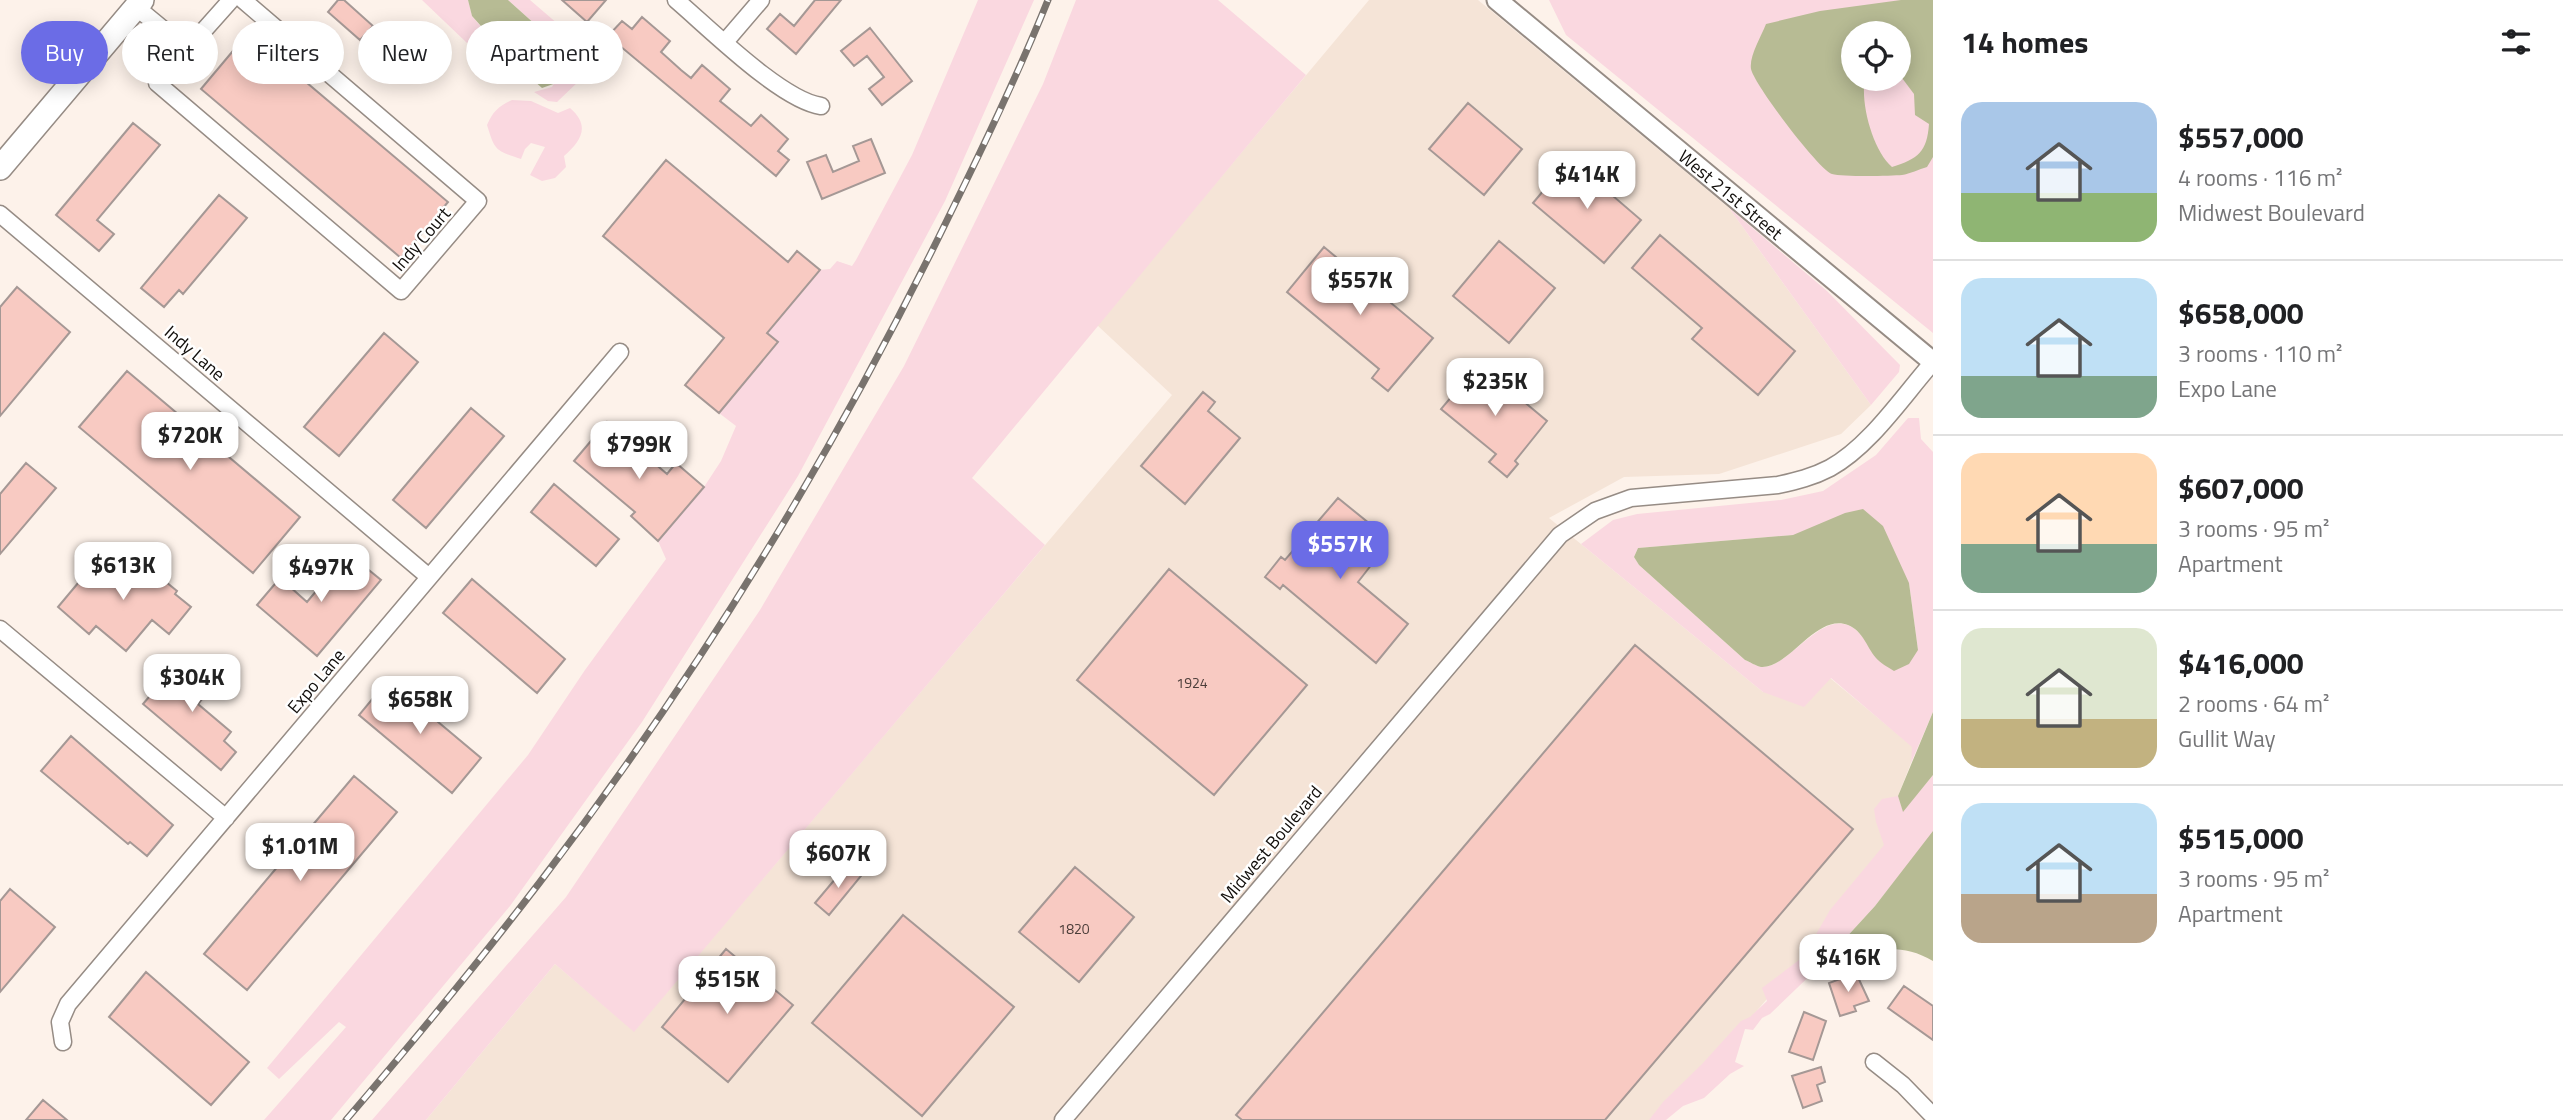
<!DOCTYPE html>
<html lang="en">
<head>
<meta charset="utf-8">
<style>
  :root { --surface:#fff; --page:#f6f6f6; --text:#202124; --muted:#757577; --line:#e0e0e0; --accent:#6b6ce6 }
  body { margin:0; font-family:"Titillium Web",sans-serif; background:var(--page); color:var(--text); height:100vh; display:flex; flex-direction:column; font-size:26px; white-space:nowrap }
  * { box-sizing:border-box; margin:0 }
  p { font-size:23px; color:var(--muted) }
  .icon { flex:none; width:38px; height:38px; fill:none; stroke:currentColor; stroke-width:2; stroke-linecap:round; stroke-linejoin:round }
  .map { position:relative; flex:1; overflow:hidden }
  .details { display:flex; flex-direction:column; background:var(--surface); width:630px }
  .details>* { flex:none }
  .top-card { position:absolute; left:21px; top:21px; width:665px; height:63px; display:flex; gap:14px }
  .buttons { position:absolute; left:1841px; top:21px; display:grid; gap:14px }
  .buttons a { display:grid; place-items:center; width:70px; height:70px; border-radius:50%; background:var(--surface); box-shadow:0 4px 18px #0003; font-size:35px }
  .price { position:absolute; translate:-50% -60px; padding:0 16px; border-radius:14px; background:#fff; color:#222; font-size:23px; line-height:46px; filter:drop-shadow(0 2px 4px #0008) }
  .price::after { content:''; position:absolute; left:50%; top:42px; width:21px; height:16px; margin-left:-10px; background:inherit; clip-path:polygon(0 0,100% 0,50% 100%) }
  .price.active { background:var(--accent); color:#fff }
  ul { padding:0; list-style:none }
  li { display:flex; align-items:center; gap:21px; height:175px; padding:0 28px }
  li+li { border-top:2px solid var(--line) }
  li span { display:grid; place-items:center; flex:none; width:196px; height:140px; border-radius:21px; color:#555 }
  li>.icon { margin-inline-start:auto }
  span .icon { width:84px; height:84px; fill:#fffc; stroke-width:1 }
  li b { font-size:30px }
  h2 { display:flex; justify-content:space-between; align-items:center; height:84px; padding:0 28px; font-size:30px }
  .tag { padding:0 24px; border-radius:32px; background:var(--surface); box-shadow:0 4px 18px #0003; font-size:24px; line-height:63px }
  .tag.active { background:var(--accent); color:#fff }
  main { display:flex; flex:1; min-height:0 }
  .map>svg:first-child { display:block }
  .built { fill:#f5e4d7 }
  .green { fill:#fad8e0; fill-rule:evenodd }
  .water { fill:#b7bb94; fill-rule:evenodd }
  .building { fill:#f8cac2; stroke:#a59895; stroke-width:2 }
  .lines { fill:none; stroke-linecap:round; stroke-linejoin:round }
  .minor-casing { stroke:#968c85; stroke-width:19 }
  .tertiary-casing { stroke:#968c85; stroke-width:23 }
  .secondary-casing { stroke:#968c85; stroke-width:26 }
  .minor { stroke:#fff; stroke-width:16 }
  .tertiary { stroke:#fff; stroke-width:19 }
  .secondary { stroke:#fff; stroke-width:23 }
  .rail-casing { stroke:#79736e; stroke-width:7 }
  .rail { stroke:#fff; stroke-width:4.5; stroke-dasharray:13; stroke-linecap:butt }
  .labels { text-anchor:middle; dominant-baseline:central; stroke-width:5; stroke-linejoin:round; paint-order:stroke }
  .number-label { font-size:14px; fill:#4b3d39 }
  .street-label { font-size:18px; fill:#110e0b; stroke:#fff }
</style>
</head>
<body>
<main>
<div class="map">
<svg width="1933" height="1120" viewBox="0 0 1933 1120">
  <rect width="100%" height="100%" fill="#fdf2ea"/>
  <path class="built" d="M1369,0H1478L1729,208L1871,405L1841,434L1719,474L1624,477L1549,518L1763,692L1830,678L1913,747L1911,763L1898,796L1897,846L1664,1120H426L555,964L634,1031L1172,395L1097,325Z"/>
  <path class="green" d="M422,0H468L472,16L482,28L467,43Z
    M508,0H530L594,55L580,80L557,102L548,101L534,92L552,87L569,58L553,37L547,35Z
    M978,0H1034L945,201L798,476L642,722L510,906L331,1120H264L346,1027L339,1022L279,1079L267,1068L528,755L585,670L666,559L658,541L704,487L721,461L736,426L719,413L777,342L767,333L820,270L830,269L837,261L852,266L856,260L912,155Z
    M1076,0H1218L1306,75L972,478L1045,545L634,1032L555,964L426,1120H372L566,897L760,610L904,366L1043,84Z
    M1549,0H1933V333L1566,35ZM1853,33H1899V79H1853Z
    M512,100L531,101L558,113L570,108C591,126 581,141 564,156L566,167L555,178L542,181L530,175L545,147L531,143L525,149L521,159C495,150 495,151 487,125C493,111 499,106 512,100Z
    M1729,208L1827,291L1900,365L1899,372L1871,405Z
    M1908,418H1919L1921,439L1933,452V712L1911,763L1912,747L1831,678L1804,707L1763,692L1581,544L1613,520L1637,514L1781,500L1823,491L1876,455ZM1793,535L1909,583L1918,650L1865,640C1830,590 1793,669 1761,667C1756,666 1750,662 1745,660L1639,565L1634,557L1638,548Z
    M1933,775V833L1875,906L1821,965L1770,1014L1762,1018L1753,1030L1745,1029L1735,1062L1744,1066L1730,1074L1704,1098L1683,1106L1666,1120H1649L1663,1102L1703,1063L1741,1021L1750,1017L1767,1001L1762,988L1803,957L1830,910L1884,845L1876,822L1874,809L1882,799L1898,796L1903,811Z"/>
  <path class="water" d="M468,0H508L547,35L553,37L569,58L568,68L559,82L542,88L515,64L472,16Z
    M1901,0H1933V157L1927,167C1919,169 1910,174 1902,175C1891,176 1842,177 1832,174C1818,169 1754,84 1751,69C1749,56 1761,37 1766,24L1820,11ZM1853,33H1899V74L1914,94L1915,115L1929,124C1927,152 1918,159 1892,167C1873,151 1860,103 1865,79H1853Z
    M1863,509L1883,526L1909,583L1918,650L1909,664L1894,671C1888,667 1880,663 1876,658C1866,646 1863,631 1848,625C1816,613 1789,669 1761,667C1756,666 1750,662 1745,660L1639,565L1634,557L1638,548L1793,535L1845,513Z
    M1933,712V775L1903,812L1898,796Z
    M1933,831V961C1894,938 1861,953 1821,965L1875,906Z"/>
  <path class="building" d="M338,0H344L373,26L360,40L328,12Z
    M562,0H606L587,22Z
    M815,0H841L796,54L767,29L780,14L794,26Z
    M642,17L670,41L661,52L681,70L691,78L702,65L730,89L720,101L751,126L761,115L788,139L778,151L789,160L776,176L608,36L622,21L632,29Z
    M870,28L912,81L882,105L869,89L884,77L867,56L854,66L841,51Z
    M248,33L448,202L401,258L201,89Z
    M1468,103L1522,149L1484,195L1429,149Z
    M133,123L160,145L97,220L114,234L99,251L56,215Z
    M871,139L885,173L822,199L807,162L826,155L833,172L859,161L853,146Z
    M1570,159L1641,220L1604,263L1533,203Z
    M666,160L788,262L797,251L820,270L767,333L778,342L719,413L685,385L724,338L603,236Z
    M219,195L247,218L183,294L179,290L164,307L141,288Z
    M1660,235L1795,351L1758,395L1692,339L1702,328L1632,268Z
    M1499,241L1555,288L1509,343L1453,296Z
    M1324,247L1433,338L1388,391L1372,378L1379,369L1287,292Z
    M17,287L70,332L0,416V307Z
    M384,333L418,362L339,456L304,427Z
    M1479,364L1547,421L1515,461L1518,464L1507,477L1489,462L1496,454L1441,409Z
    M127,371L300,517L253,573L79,427Z
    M1203,392L1215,402L1208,411L1240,438L1185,504L1141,466Z
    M471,408L504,436L426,528L393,500Z
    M607,422L667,474L676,463L704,487L658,541L631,516L635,512L574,461Z
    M26,463L56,488L0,554V494Z
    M554,484L619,539L596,566L531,512Z
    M1338,498L1370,524L1359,538L1379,555L1358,582L1408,624L1376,663L1283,585L1280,589L1265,577L1281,557L1285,560Z
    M104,552L135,578L145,565L177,591L175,594L191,607L169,634L152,620L126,651L96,626L89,634L58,607Z
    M348,553L381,580L317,656L257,605L280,578L307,602Z
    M1169,569L1307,685L1214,795L1077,680Z
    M472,579L565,659L537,693L443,613Z
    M1635,645L1853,829L1605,1120H1242L1236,1115Z
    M188,660L215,683L198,704L231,732L224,741L236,752L221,770L143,704L166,677L171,681Z
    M388,680L481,758L452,793L359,715Z
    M71,736L173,825L147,856L130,842L128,844L41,771Z
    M354,776L397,812L247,990L204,954Z
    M847,865L861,876L829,915L815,903Z
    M1075,867L1134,917L1079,982L1019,932Z
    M10,889L55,927L0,992V901Z
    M903,915L1014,1007L922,1116L812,1023Z
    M726,949L793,1005L728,1082L662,1027Z
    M146,972L249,1062L211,1105L109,1017Z
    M1856,973L1869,1001L1854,1006L1856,1011L1840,1016L1829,983Z
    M1904,986L1933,1006V1040L1888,1008Z
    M1804,1012L1826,1021L1813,1060L1789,1052Z
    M1821,1067L1825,1082L1817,1085L1822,1101L1803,1108L1792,1076Z
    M43,1100L67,1120H26Z"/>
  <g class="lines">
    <defs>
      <path id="minor" d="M231,0L157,83L401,291L478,201L243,0
        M676,0C709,28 781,100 821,106
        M136,7L187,49
        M725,42L761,0
        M0,214L429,577
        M0,629L226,818
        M63,1042L60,1022L68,1004L620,352
        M1874,1062L1903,1085L1933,1116
        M1063,1120L1560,535L1595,511L1631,498L1778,485C1796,481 1813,477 1830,468C1870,446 1903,396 1933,362"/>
      <g id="tertiary">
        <path id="s1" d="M1497,0L1933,362"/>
      </g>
      <path id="secondary" d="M0,168L142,0"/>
    </defs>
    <use href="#minor" class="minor-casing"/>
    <use href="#tertiary" class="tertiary-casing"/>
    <use href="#secondary" class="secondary-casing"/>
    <use href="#minor" class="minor"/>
    <use href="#tertiary" class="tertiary"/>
    <use href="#secondary" class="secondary"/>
    <defs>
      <path id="rail" d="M346,1120C413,1042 478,963 540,882C699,674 837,448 951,212C985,143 1019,72 1048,0"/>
    </defs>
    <use href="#rail" class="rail-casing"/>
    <use href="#rail" class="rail"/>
  </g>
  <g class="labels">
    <g class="number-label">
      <text x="1192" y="682">1924</text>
      <text x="1074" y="928">1820</text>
    </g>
    <g class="street-label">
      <text stroke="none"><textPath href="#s1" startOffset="304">West 21st Street</textPath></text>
      <text transform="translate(421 239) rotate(-49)">Indy Court</text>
      <text transform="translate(195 353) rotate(41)">Indy Lane</text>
      <text transform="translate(316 681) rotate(-50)">Expo Lane</text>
      <text transform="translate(1271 844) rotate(-50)">Midwest Boulevard</text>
    </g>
  </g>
</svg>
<div class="buttons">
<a><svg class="icon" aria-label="locate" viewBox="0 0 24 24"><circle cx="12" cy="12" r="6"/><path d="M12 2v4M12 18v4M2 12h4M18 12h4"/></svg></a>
</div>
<b class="price" style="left:1587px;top:211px">$414K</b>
<b class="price" style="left:1360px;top:317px">$557K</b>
<b class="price" style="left:1495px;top:418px">$235K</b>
<b class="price" style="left:190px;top:472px">$720K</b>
<b class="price" style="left:639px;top:481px">$799K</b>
<b class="price active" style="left:1340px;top:581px">$557K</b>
<b class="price" style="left:123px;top:602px">$613K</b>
<b class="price" style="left:321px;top:604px">$497K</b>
<b class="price" style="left:192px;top:714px">$304K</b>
<b class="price" style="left:420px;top:736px">$658K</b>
<b class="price" style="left:300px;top:883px">$1.01M</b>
<b class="price" style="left:838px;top:890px">$607K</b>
<b class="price" style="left:1848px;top:994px">$416K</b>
<b class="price" style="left:727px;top:1016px">$515K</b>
<div class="top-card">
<a class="tag active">Buy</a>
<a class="tag">Rent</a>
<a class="tag">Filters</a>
<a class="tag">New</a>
<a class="tag">Apartment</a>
</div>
</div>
<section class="details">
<h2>14 homes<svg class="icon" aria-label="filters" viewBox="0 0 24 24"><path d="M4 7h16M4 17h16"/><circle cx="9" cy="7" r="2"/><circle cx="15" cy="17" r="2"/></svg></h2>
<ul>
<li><span style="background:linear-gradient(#a9c7e8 65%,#8fb573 0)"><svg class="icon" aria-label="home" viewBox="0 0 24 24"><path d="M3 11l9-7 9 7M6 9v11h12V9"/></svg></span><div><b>$557,000</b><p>4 rooms · 116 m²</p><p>Midwest Boulevard</p></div></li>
<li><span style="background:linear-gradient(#bfe0f5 70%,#7fa58c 0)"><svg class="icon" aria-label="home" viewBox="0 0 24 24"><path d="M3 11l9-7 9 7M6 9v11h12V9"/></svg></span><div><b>$658,000</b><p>3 rooms · 110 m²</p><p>Expo Lane</p></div></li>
<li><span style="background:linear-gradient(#ffd9b3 65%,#7fa58c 0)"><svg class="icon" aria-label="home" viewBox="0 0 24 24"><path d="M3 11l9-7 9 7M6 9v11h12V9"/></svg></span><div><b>$607,000</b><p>3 rooms · 95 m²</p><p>Apartment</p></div></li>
<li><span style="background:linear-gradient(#dfe7d0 65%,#c2b280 0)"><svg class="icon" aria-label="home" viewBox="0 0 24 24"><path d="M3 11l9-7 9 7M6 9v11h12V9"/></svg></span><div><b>$416,000</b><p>2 rooms · 64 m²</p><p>Gullit Way</p></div></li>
<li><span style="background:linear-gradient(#bfe0f5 65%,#b9a48a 0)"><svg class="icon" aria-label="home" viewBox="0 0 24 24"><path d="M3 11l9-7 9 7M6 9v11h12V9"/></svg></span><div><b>$515,000</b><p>3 rooms · 95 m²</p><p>Apartment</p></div></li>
</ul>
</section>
</main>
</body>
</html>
